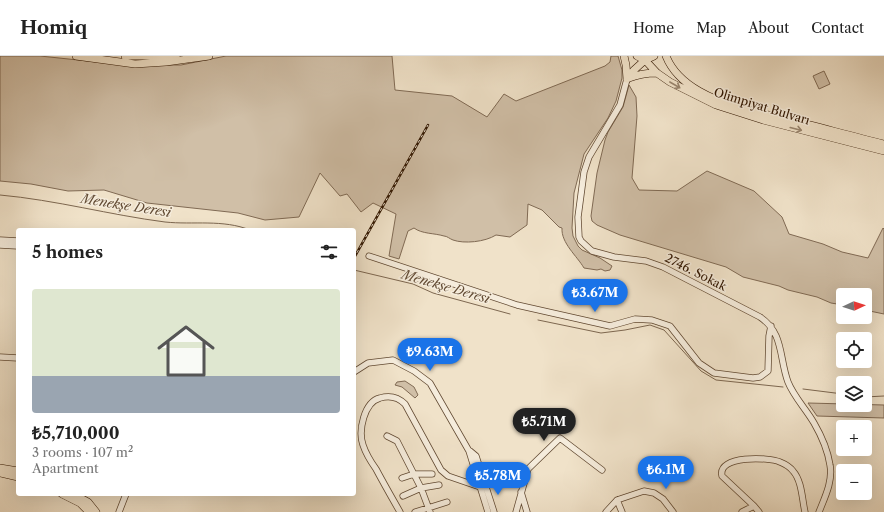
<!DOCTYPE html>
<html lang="en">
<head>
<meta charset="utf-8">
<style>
  :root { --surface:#fff; --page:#f6f6f6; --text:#222; --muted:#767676; --line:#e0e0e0; --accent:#1a73e8 }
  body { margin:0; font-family:"Libre Caslon Text",serif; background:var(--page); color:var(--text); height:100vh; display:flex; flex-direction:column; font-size:15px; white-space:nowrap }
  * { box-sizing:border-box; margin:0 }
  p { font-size:13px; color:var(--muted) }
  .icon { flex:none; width:22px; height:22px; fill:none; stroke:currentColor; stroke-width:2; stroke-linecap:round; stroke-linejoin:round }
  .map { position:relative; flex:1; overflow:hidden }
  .panel { position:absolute; left:16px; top:172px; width:340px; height:268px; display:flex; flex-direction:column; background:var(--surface); border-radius:4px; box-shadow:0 4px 16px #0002 }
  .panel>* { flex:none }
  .needle { width:26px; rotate:86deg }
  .controls { position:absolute; left:836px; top:232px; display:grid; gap:8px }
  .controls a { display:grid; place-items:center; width:36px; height:36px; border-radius:4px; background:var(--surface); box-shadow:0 4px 16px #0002; font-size:20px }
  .price { position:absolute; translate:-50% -34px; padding:0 9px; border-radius:14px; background:var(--accent); color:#fff; font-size:13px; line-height:26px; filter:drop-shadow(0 1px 2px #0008) }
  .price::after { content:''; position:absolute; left:50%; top:24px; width:12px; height:9px; margin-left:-6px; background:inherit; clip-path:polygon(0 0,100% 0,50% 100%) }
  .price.current { background:#222; color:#fff }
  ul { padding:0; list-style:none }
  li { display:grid; align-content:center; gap:8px; height:212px; padding:0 16px }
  li span { display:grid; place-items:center; height:124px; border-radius:4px; color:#555 }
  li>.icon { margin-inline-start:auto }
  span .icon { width:72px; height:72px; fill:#fffc; stroke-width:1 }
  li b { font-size:17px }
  h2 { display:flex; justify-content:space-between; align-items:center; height:48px; padding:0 16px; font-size:17px }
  header { display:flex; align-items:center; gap:24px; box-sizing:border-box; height:56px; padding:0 20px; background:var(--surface); border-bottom:1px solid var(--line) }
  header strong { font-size:19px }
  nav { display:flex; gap:22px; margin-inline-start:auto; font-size:14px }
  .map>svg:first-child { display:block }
  .green { fill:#d0bfa7; stroke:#806a54 }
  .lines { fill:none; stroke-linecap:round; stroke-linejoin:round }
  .stream { stroke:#7d6750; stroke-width:1 }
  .minor-casing { stroke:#614932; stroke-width:7 }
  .major-casing { stroke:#311600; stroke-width:8 }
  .minor { stroke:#f5ecdc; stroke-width:5.5 }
  .major { stroke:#f0e2c9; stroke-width:7 }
  .rail-casing { stroke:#311600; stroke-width:2.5 }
  .rail { stroke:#f5ecdc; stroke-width:1; stroke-dasharray:3; stroke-linecap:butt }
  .oneway { stroke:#9a866f }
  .labels { text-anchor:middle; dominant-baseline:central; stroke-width:3; stroke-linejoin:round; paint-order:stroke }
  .street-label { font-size:12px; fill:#311600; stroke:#f5ecdc }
  .water-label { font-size:13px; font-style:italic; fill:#634c35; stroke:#f5ecdc }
</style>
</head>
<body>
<header>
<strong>Homiq</strong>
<nav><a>Home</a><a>Map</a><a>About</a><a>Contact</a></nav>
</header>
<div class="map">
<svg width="884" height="456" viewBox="0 0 884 456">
  <rect width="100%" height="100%" fill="#f0e2c9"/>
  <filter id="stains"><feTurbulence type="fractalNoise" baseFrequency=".005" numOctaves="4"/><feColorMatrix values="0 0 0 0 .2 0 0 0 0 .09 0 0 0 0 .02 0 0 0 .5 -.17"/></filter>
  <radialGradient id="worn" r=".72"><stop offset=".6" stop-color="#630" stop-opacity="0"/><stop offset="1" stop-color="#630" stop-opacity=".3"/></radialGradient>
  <path class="green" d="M0,0H40L116,8L148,9H181L226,0H392L395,34L452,40L487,61L504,38L516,45L605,10L610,6L611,0H618L622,14V22L616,45L608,62L584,98L574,137L572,172L573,180L578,190L582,194L600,202L612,210L610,214L605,215L601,213L597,214L584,212C577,200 561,187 562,172L559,171L542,154L528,148L527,169L510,181L496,179C485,186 464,188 453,184C450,183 447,180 444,180C434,177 422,178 414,172L408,175L399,203L389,200L396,158L373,147L361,156L347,138L340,140L320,117L299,161L265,164L238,157L147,147L104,134L68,135L31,128L0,125Z
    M824,15L830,28L819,33L813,20Z
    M629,29L636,41L637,60L632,122L639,134L677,135L707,115L754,135L782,161L789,178L823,188L842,196L868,202L883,172L884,173V258L865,254V239H843V249L831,247L817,241L788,234L779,230L743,221L726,211L620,179L597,169L592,165L591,160L597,117L605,84L608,76L623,51Z
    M405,325L414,331L418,339L415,342L402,331L395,329L397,326Z
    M808,347L884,349V362L817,360Z"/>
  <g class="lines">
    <path class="stream" d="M0,139C56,144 110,159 165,166C193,169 223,163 250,174
      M354,214L413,228L433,237L510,258
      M538,264L601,277L625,274L650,269L664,274L701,315L716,324L783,331
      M803,333L843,338
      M865,341L884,340"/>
    <defs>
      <path id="minor" d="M627,23L620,49L589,101L584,116L578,161L579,181L581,185L592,195L614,201L646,205L663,211L760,261C784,277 779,302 788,326C794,341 806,353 814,367C821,379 828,396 830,409C833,425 825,441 819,456
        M0,184L18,185
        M0,189L18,190
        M369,200L517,249L610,270L635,263L652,264L670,270L699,307L714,317L753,322L760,321L768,315L769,280L771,270
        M0,301L18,302
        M354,316L368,307L393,304L414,315L430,327L469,395L488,456
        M387,380L397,385L421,432L430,456
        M470,395L476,400L494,456
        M402,422L414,418H432
        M521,436L527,456
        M403,440L421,432L439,429
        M617,444L622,456
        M119,456L126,438
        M400,456C392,442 384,428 376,413C371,406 366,398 363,389C358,375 364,346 380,342C390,339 398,341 405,348L441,414L448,420L480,431L486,430
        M415,456L447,446
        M516,456L528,413L560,382L602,414
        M606,456L617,444L644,435L654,437L663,443L673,456
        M742,456L754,450
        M759,456L754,450L722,420C717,399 769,401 780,406C785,408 790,411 793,415C802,425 802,443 805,456"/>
      <path id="major" d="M76,0L135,8L166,6L209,0
        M125,0H176
        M624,0L626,9L627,23
        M637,0L645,4L657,17L670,26L716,49L763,64L884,95
        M666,0C672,15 685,27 699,35C725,50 757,56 786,63C819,71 851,80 884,88
        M629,22C639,18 646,17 657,17
        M627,23L634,14L645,4L654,0
        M0,412L18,415
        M0,417L18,421
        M62,438L80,447L89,456
        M73,438L88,446L96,456"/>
    </defs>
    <use href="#minor" class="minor-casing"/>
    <use href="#major" class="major-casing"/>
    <use href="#minor" class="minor"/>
    <use href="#major" class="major"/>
    <defs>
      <path id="rail" d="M354,202L428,69"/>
    </defs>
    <use href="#rail" class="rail-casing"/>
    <use href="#rail" class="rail"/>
  </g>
  <defs><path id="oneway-shaft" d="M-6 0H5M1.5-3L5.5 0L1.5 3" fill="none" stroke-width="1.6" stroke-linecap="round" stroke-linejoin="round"/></defs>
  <g class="oneway">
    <use href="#oneway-shaft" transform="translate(675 29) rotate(30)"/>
    <use href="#oneway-shaft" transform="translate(796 73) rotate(14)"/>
  </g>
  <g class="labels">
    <g class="street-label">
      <text transform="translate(762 50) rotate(17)">Olimpiyat Bulvarı</text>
      <text transform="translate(696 216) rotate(27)">2746. Sokak</text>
    </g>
    <g class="water-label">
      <text transform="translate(126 149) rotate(9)">Menekşe Deresi</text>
      <text transform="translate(446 230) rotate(16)">Menekşe Deresi</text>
    </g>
  </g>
  <rect width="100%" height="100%" filter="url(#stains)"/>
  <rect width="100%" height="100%" fill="url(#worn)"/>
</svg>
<div class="controls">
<a><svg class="needle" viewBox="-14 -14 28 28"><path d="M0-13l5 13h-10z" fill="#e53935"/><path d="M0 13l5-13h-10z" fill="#767676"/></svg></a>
<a><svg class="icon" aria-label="locate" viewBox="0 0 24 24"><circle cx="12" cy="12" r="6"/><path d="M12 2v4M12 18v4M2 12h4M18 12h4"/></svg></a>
<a><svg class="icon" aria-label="layers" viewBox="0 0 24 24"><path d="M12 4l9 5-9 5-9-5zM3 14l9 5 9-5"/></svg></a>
<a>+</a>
<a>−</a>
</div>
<b class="price" style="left:595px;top:257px">₺3.67M</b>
<b class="price" style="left:430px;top:316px">₺9.63M</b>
<b class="price current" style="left:544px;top:386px">₺5.71M</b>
<b class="price" style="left:666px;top:434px">₺6.1M</b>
<b class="price" style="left:498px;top:440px">₺5.78M</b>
<section class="panel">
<h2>5 homes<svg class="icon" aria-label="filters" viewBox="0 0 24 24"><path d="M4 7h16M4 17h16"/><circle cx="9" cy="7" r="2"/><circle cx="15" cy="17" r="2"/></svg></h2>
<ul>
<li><span style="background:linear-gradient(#dfe7d0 70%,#9aa5b1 0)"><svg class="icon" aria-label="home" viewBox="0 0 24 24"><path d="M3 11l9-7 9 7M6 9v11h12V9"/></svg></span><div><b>₺5,710,000</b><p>3 rooms · 107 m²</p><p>Apartment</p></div></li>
</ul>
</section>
</div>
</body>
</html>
